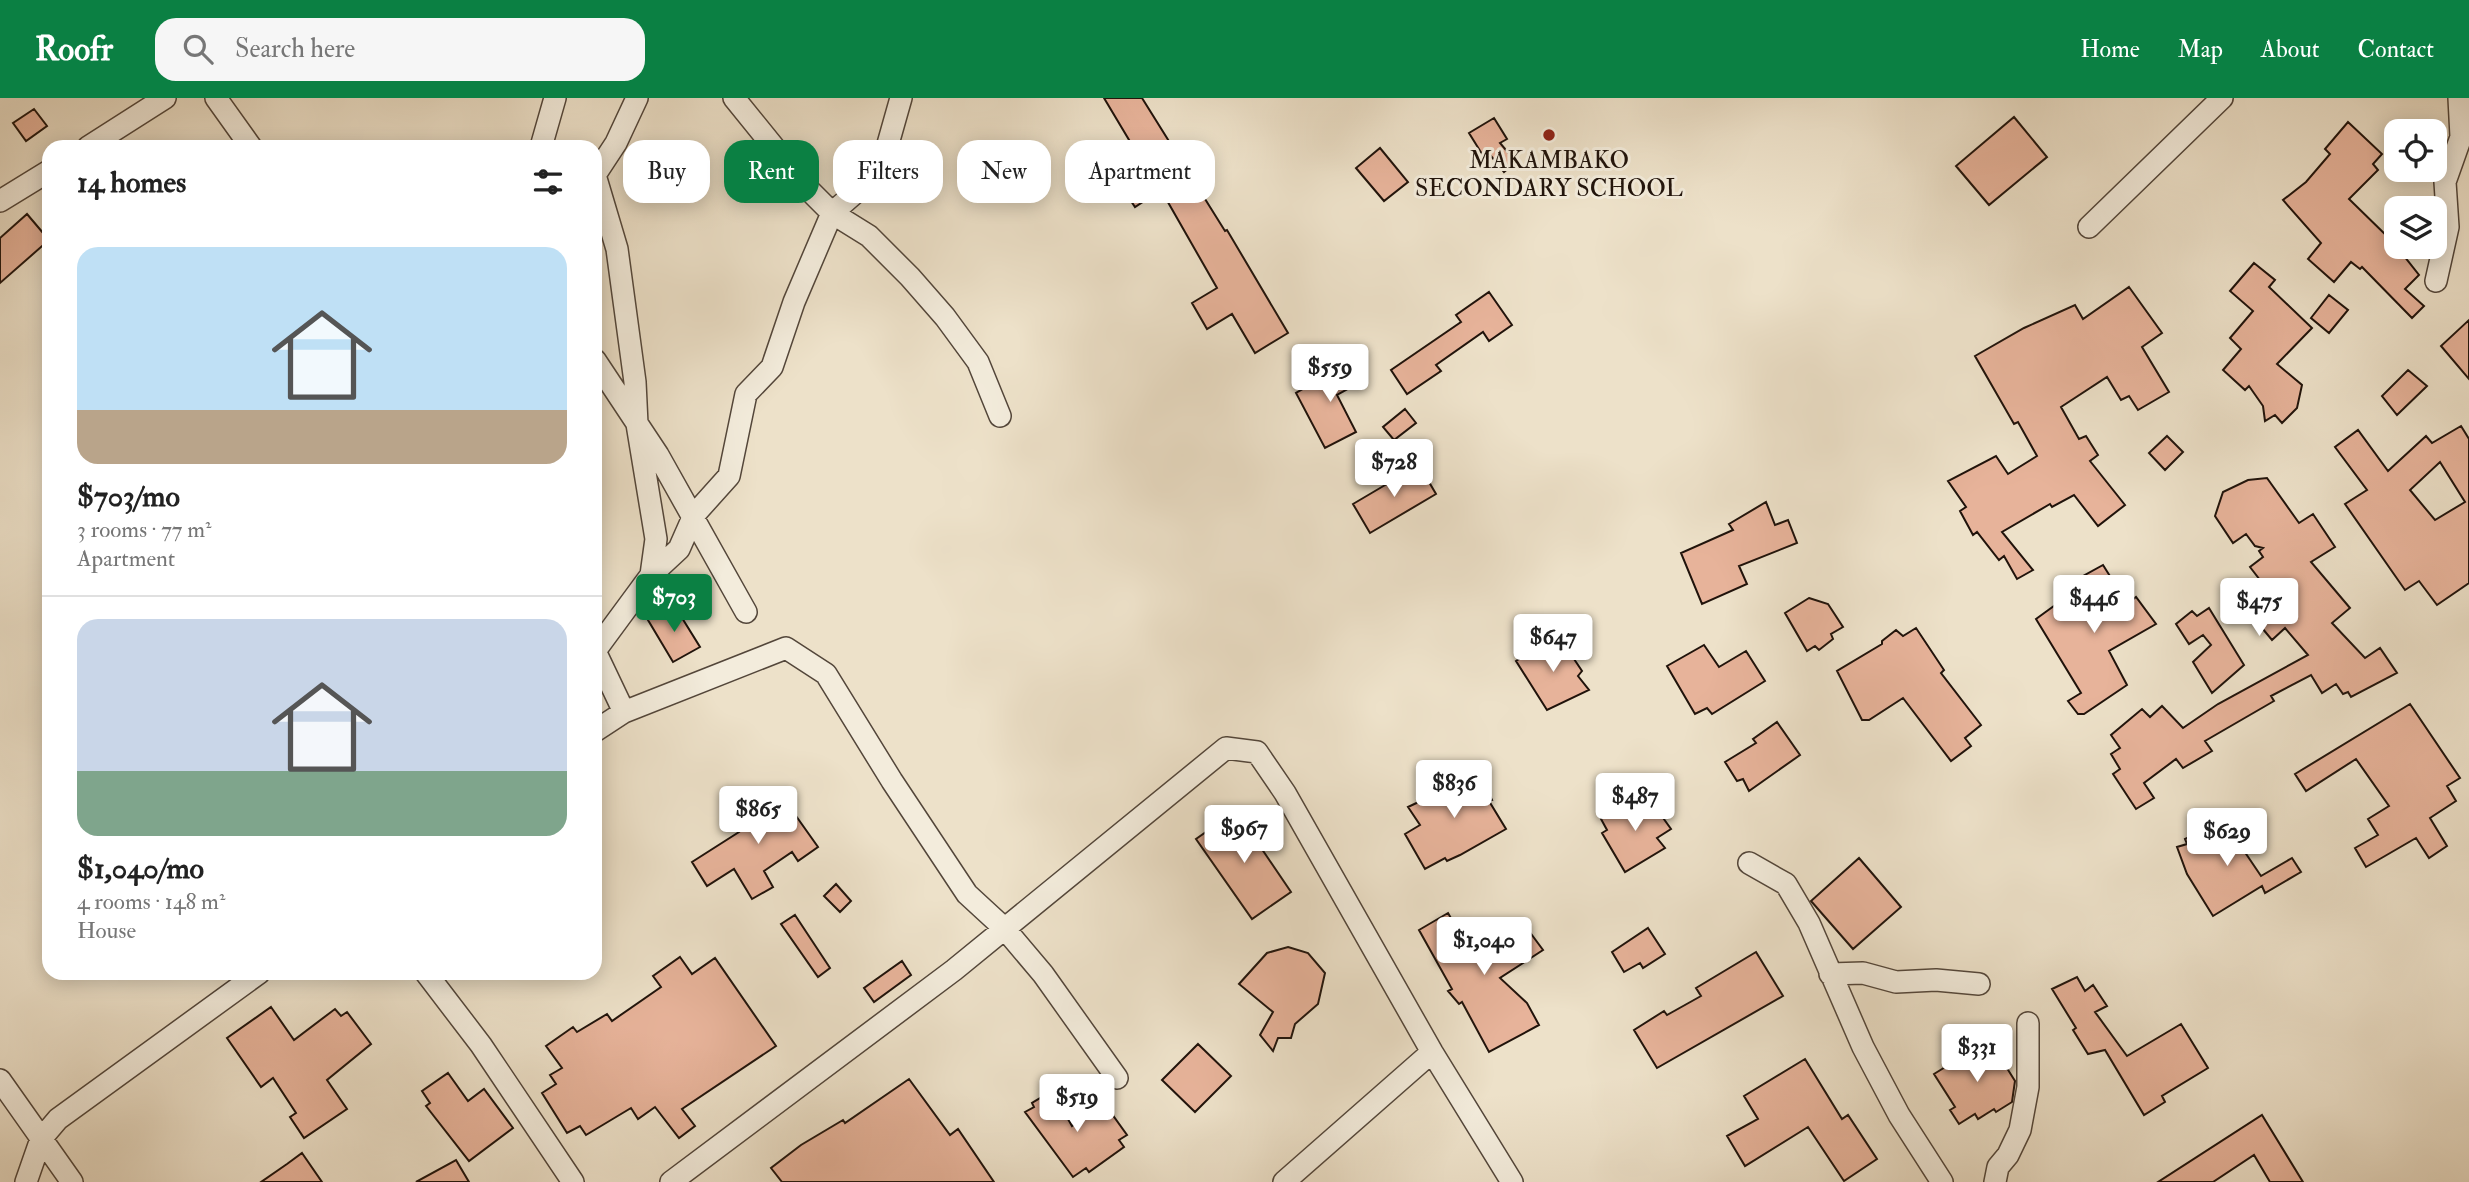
<!DOCTYPE html>
<html lang="en">
<head>
<meta charset="utf-8">
<style>
  :root { --surface:#fff; --page:#f6f6f6; --text:#222; --muted:#767676; --line:#e0e0e0; --accent:#0b8043 }
  body { margin:0; font-family:"IM FELL Double Pica",serif; background:var(--page); color:var(--text); height:100vh; display:flex; flex-direction:column; font-size:26px; white-space:nowrap }
  * { box-sizing:border-box; margin:0 }
  p { font-size:23px; color:var(--muted) }
  .icon { flex:none; width:38px; height:38px; fill:none; stroke:currentColor; stroke-width:2; stroke-linecap:round; stroke-linejoin:round }
  .map { position:relative; flex:1; overflow:hidden }
  .drawer { position:absolute; left:42px; top:42px; width:560px; height:840px; display:flex; flex-direction:column; background:var(--surface); border-radius:21px; box-shadow:0 4px 18px #0003 }
  .drawer>* { flex:none }
  .hud { position:absolute; left:623px; top:42px; width:665px; height:63px; display:flex; gap:14px }
  .buttons { position:absolute; left:2384px; top:21px; display:grid; gap:14px }
  .buttons a { display:grid; place-items:center; width:63px; height:63px; border-radius:14px; background:var(--surface); box-shadow:0 4px 18px #0003; font-size:35px }
  .price { position:absolute; translate:-50% -60px; padding:0 16px; border-radius:7px; background:#fff; color:#222; font-size:23px; line-height:46px; filter:drop-shadow(0 2px 4px #0008) }
  .price::after { content:''; position:absolute; left:50%; top:42px; width:21px; height:16px; margin-left:-10px; background:inherit; clip-path:polygon(0 0,100% 0,50% 100%) }
  .price.current { background:var(--accent); color:#fff }
  ul { padding:0; list-style:none }
  li { display:grid; align-content:center; gap:14px; height:371px; padding:0 35px }
  li+li { border-top:2px solid var(--line) }
  li span { display:grid; place-items:center; height:217px; border-radius:21px; color:#555 }
  li>.icon { margin-inline-start:auto }
  span .icon { width:126px; height:126px; fill:#fffc; stroke-width:1 }
  li b { font-size:30px }
  h2 { display:flex; justify-content:space-between; align-items:center; height:84px; padding:0 35px; font-size:30px }
  .tag { padding:0 24px; border-radius:21px; background:var(--surface); box-shadow:0 4px 18px #0003; font-size:24px; line-height:63px }
  .tag.current { background:var(--accent); color:#fff }
  header { display:flex; align-items:center; gap:42px; box-sizing:border-box; height:98px; padding:0 35px; background:var(--accent); color:#fff }
  header strong { font-size:33px }
  nav { display:flex; gap:38px; margin-inline-start:auto; font-size:24px }
  .search { width:490px; height:63px; background:var(--page); display:flex; align-items:center; gap:18px; box-sizing:border-box; padding:0 24px; border-radius:21px; color:var(--muted); font-size:26px }
  .map>svg:first-child { display:block }
  .building { fill:#e7b39a; stroke:#20130b; stroke-width:2; fill-rule:evenodd }
  .lines { fill:none; stroke-linecap:round; stroke-linejoin:round }
  .minor-casing { stroke:#53463a; stroke-width:24 }
  .minor { stroke:#f3ecdc; stroke-width:21 }
  .poi-dot { fill:#8f2418; stroke:#f3ecdc; stroke-width:2.5 }
  .labels { text-anchor:middle; dominant-baseline:central; stroke-width:6; stroke-linejoin:round; paint-order:stroke }
  .poi-label { font-size:24px; fill:#20130b; stroke:#f3ecdc }
</style>
</head>
<body>
<header>
<strong>Roofr</strong>
<div class="search"><svg class="icon" aria-label="search" viewBox="0 0 24 24"><circle cx="10" cy="10" r="6"/><path d="M15 15l6 6"/></svg>Search here</div>
<nav><a>Home</a><a>Map</a><a>About</a><a>Contact</a></nav>
</header>
<div class="map">
<svg width="2469" height="1084" viewBox="0 0 2469 1084">
  <rect width="100%" height="100%" fill="#ede1c9"/>
  <filter id="stains"><feTurbulence type="fractalNoise" baseFrequency=".00286" numOctaves="4"/><feColorMatrix values="0 0 0 0 .2 0 0 0 0 .09 0 0 0 0 .02 0 0 0 .5 -.17"/></filter>
  <radialGradient id="worn" r=".72"><stop offset=".6" stop-color="#630" stop-opacity="0"/><stop offset="1" stop-color="#630" stop-opacity=".3"/></radialGradient>
  <path class="building" d="M1104,0H1142L1225,133L1227,132L1288,235L1255,255L1232,216L1207,231L1192,205L1217,190L1161,92L1135,109L1118,83L1144,67Z
    M34,11L47,28L26,43L13,25Z
    M2014,19L2047,59L1989,107L1956,68Z
    M1494,20L1507,41L1500,45L1516,64L1504,74L1487,53L1482,56L1469,35Z
    M2348,24L2382,56L2373,66L2378,72L2349,101L2393,144L2419,177L2405,191L2424,208L2412,220L2362,169L2360,171L2351,164L2334,184L2308,161L2321,145L2283,102L2306,84L2330,56L2325,51Z
    M1380,50L1408,84L1384,103L1356,70Z
    M27,116L49,142L0,185V140Z
    M2254,165L2275,182L2269,189L2312,230L2277,266L2302,287L2297,310L2282,325L2275,317L2265,323L2263,308L2249,288L2245,292L2223,272L2241,251L2230,240L2253,213L2230,193Z
    M2129,189L2162,235L2142,249L2169,294L2138,312L2129,298L2121,302L2107,279L2061,309L2079,341L2086,338L2098,357L2090,363L2125,407L2098,428L2074,397L2052,409L2050,406L2002,434L2033,472L2017,481L2004,458L1999,462L1977,434L1973,437L1960,413L1966,409L1948,383L1996,358L2008,376L2037,358L2018,324L2014,326L1975,258L2024,230L2075,207L2083,221Z
    M1489,194L1512,227L1489,243L1483,234L1436,267L1441,273L1407,296L1391,272L1461,224L1456,217Z
    M2329,197L2348,212L2329,235L2311,220Z
    M2469,222V281L2441,248Z
    M1351,263L1362,283L1337,297L1356,334L1325,350L1296,295Z
    M2408,272L2427,288L2397,317L2382,298Z
    M1405,311L1416,325L1394,342L1383,329Z
    M2461,328L2469,341V485L2437,507L2419,483L2405,492L2345,406L2367,392L2335,349L2358,332L2388,373L2426,338L2432,345ZM2440,364L2465,404L2435,422L2410,392Z
    M2167,338L2183,354L2165,372L2149,355Z
    M1419,367L1436,396L1370,435L1353,406Z
    M2267,380L2299,425L2313,416L2335,449L2311,464L2350,510L2332,525L2365,560L2380,550L2397,575L2351,599L2348,594L2343,596L2336,586L2322,595L2311,577L2271,598L2274,603L2205,643L2212,653L2183,670L2176,661L2144,685L2154,700L2136,711L2113,676L2120,671L2111,656L2120,650L2111,637L2142,611L2150,619L2162,608L2183,630L2218,606L2308,557L2285,530L2272,542L2252,518L2273,499L2250,469L2263,459L2259,453L2263,450L2255,448L2246,436L2233,445L2215,418L2223,394L2248,382Z
    M1766,404L1775,427L1788,422L1797,445L1739,468L1747,486L1702,506L1681,455L1733,432L1729,426Z
    M2103,467L2123,499L2128,496L2132,502L2136,499L2156,526L2109,553L2127,587L2084,616H2078L2068,603L2081,595L2036,521L2080,489L2076,482Z
    M1809,500L1828,506L1843,529L1831,536L1833,541L1819,552L1815,548L1807,553L1785,515Z
    M674,507L700,549L673,564L648,522Z
    M2209,510L2244,567L2212,595L2193,564L2211,547L2203,537L2189,546L2176,526L2192,513L2197,518Z
    M1916,530L1944,572L1941,575L1981,627L1965,640L1971,648L1951,663L1903,600L1869,622H1862L1837,573L1882,546V543L1896,532L1903,538Z
    M1552,540L1559,549L1564,546L1582,573L1578,578L1589,592L1547,612L1516,563Z
    M1704,547L1719,569L1746,553L1765,583L1712,616L1707,610L1695,616L1667,568Z
    M2410,606L2460,680L2447,688L2456,703L2430,720L2447,748L2429,760L2416,740L2366,769L2355,750L2378,737L2368,721L2389,708L2356,661L2306,693L2295,676Z
    M1777,624L1800,657L1749,693L1743,681L1737,683L1725,664L1756,645L1753,641Z
    M1474,668L1492,702L1489,703L1506,731L1460,757L1447,763L1445,760L1425,771L1405,736L1420,727L1408,709L1444,692L1441,688Z
    M779,694L818,749L798,763L792,754L764,773L773,789L752,801L734,771L707,788L692,764L739,734L733,725Z
    M1648,699L1671,731L1657,740L1665,750L1625,774L1602,735L1607,732L1601,721Z
    M1236,713L1291,794L1252,821L1196,741Z
    M2228,720L2237,736L2234,738L2261,778L2292,760L2301,774L2265,795L2262,788L2213,818L2187,776L2177,749L2187,746L2185,741Z
    M1859,760L1901,809L1853,851L1811,803Z
    M836,786L851,803L840,814L824,798Z
    M1448,815L1460,836L1482,824L1495,848L1526,829L1543,852L1500,880L1527,905L1539,927L1489,954L1462,904L1459,906L1448,893L1452,891L1419,832Z
    M795,817L830,870L818,879L781,826Z
    M1648,830L1665,856L1643,870L1640,865L1624,874L1612,854Z
    M1288,849L1308,855L1325,875L1318,906L1295,926L1291,940H1278L1273,953L1260,937L1273,914L1239,886L1267,855Z
    M1756,854L1783,898L1657,970L1634,932L1664,913L1667,917L1701,898L1696,890Z
    M680,859L692,876L715,860L776,948L682,1011L695,1028L679,1040L655,1009L638,1021L631,1010L586,1037L580,1028L567,1035L542,995L556,986L550,977L562,970L546,948L573,929L577,934L607,916L612,923L661,889L653,878Z
    M902,863L911,877L874,904L864,890Z
    M2077,879L2085,893L2093,887L2107,908L2095,914L2127,958L2181,926L2208,970L2162,998L2165,1004L2144,1017L2105,952L2088,956L2073,932L2076,930L2052,891Z
    M271,909L294,942L335,911L341,918L347,914L371,946L327,982L347,1011L304,1040L290,1019L296,1015L273,980L261,989L227,940Z
    M1986,944L2001,969L2005,967L2015,983L2012,1004L1996,1014L1994,1011L1978,1021L1975,1016L1959,1026L1950,1012L1955,1009L1934,976Z
    M1198,946L1231,978L1195,1014L1162,982Z
    M1805,961L1842,1021L1848,1017L1877,1061L1844,1083L1808,1029L1745,1068L1727,1038L1758,1021L1744,998Z
    M448,975L468,1003L484,991L513,1030L469,1063L426,1008L430,1005L422,993Z
    M909,981L950,1037L958,1031L994,1084H782L771,1070L801,1047L843,1022L845,1025Z
    M1052,993L1072,1028L1104,1005L1127,1037L1119,1042L1124,1049L1089,1074L1086,1070L1073,1079L1025,1014L1034,1009L1032,1005Z
    M2262,1017L2303,1084H2270L2254,1057L2213,1084H2158Z
    M302,1055L322,1084H261L287,1066Z
    M456,1062L469,1084H416Z"/>
  <g class="lines">
    <defs>
      <path id="minor" d="M216,0L251,49
        M734,0L807,90L832,115L869,138L910,179L945,219L978,264L1000,318
        M88,49L165,0
        M541,49L555,0
        M595,77L617,151L635,284L637,326L656,441L651,477
        M595,77L616,45L637,0
        M0,103L49,73
        M2089,129L2222,0
        M2436,183L2448,129L2445,84L2461,39L2459,0
        M595,262L658,357L746,514
        M595,553L651,477L679,451L694,417L729,378L746,296L772,269L794,204L832,115L871,81L886,53L901,0
        M595,553L624,614
        M595,633L624,614L786,550L826,576L892,683L967,796L1005,831L1043,876L1117,980
        M1749,765L1786,786L1809,825L1863,949L1899,1017L1942,1084
        M426,875L481,947L573,1084
        M1830,876L1863,875L1896,884L1936,882L1979,886
        M0,982L72,1084
        M26,1084L41,1041L58,1021L259,875
        M671,1084L954,872L1226,650L1257,654L1285,695L1432,954L1512,1084
        M1284,1084L1432,954
        M1995,1084L1998,1069L2008,1057L2020,1032L2028,989V925"/>
    </defs>
    <use href="#minor" class="minor-casing"/>
    <use href="#minor" class="minor"/>
  </g>
  <circle class="poi-dot" cx="1549" cy="37" r="7"/>
  <g class="labels">
    <g class="poi-label">
      <text x="1549" y="62">MAKAMBAKO<tspan x="1549" dy="28">SECONDARY SCHOOL</tspan></text>
    </g>
  </g>
  <rect width="100%" height="100%" filter="url(#stains)"/>
  <rect width="100%" height="100%" fill="url(#worn)"/>
</svg>
<div class="buttons">
<a><svg class="icon" aria-label="locate" viewBox="0 0 24 24"><circle cx="12" cy="12" r="6"/><path d="M12 2v4M12 18v4M2 12h4M18 12h4"/></svg></a>
<a><svg class="icon" aria-label="layers" viewBox="0 0 24 24"><path d="M12 4l9 5-9 5-9-5zM3 14l9 5 9-5"/></svg></a>
</div>
<b class="price" style="left:1330px;top:306px">$559</b>
<b class="price" style="left:1394px;top:401px">$728</b>
<b class="price current" style="left:674px;top:536px">$703</b>
<b class="price" style="left:2094px;top:537px">$446</b>
<b class="price" style="left:2259px;top:540px">$475</b>
<b class="price" style="left:1553px;top:576px">$647</b>
<b class="price" style="left:1454px;top:722px">$836</b>
<b class="price" style="left:1635px;top:735px">$487</b>
<b class="price" style="left:758px;top:748px">$865</b>
<b class="price" style="left:1244px;top:767px">$967</b>
<b class="price" style="left:2227px;top:770px">$629</b>
<b class="price" style="left:1484px;top:879px">$1,040</b>
<b class="price" style="left:1977px;top:986px">$331</b>
<b class="price" style="left:1077px;top:1036px">$519</b>
<div class="hud">
<a class="tag">Buy</a>
<a class="tag current">Rent</a>
<a class="tag">Filters</a>
<a class="tag">New</a>
<a class="tag">Apartment</a>
</div>
<section class="drawer">
<h2>14 homes<svg class="icon" aria-label="filters" viewBox="0 0 24 24"><path d="M4 7h16M4 17h16"/><circle cx="9" cy="7" r="2"/><circle cx="15" cy="17" r="2"/></svg></h2>
<ul>
<li><span style="background:linear-gradient(#bfe0f5 75%,#b9a48a 0)"><svg class="icon" aria-label="home" viewBox="0 0 24 24"><path d="M3 11l9-7 9 7M6 9v11h12V9"/></svg></span><div><b>$703/mo</b><p>3 rooms · 77 m²</p><p>Apartment</p></div></li>
<li><span style="background:linear-gradient(#c9d6e8 70%,#7fa58c 0)"><svg class="icon" aria-label="home" viewBox="0 0 24 24"><path d="M3 11l9-7 9 7M6 9v11h12V9"/></svg></span><div><b>$1,040/mo</b><p>4 rooms · 148 m²</p><p>House</p></div></li>
</ul>
</section>
</div>
</body>
</html>
